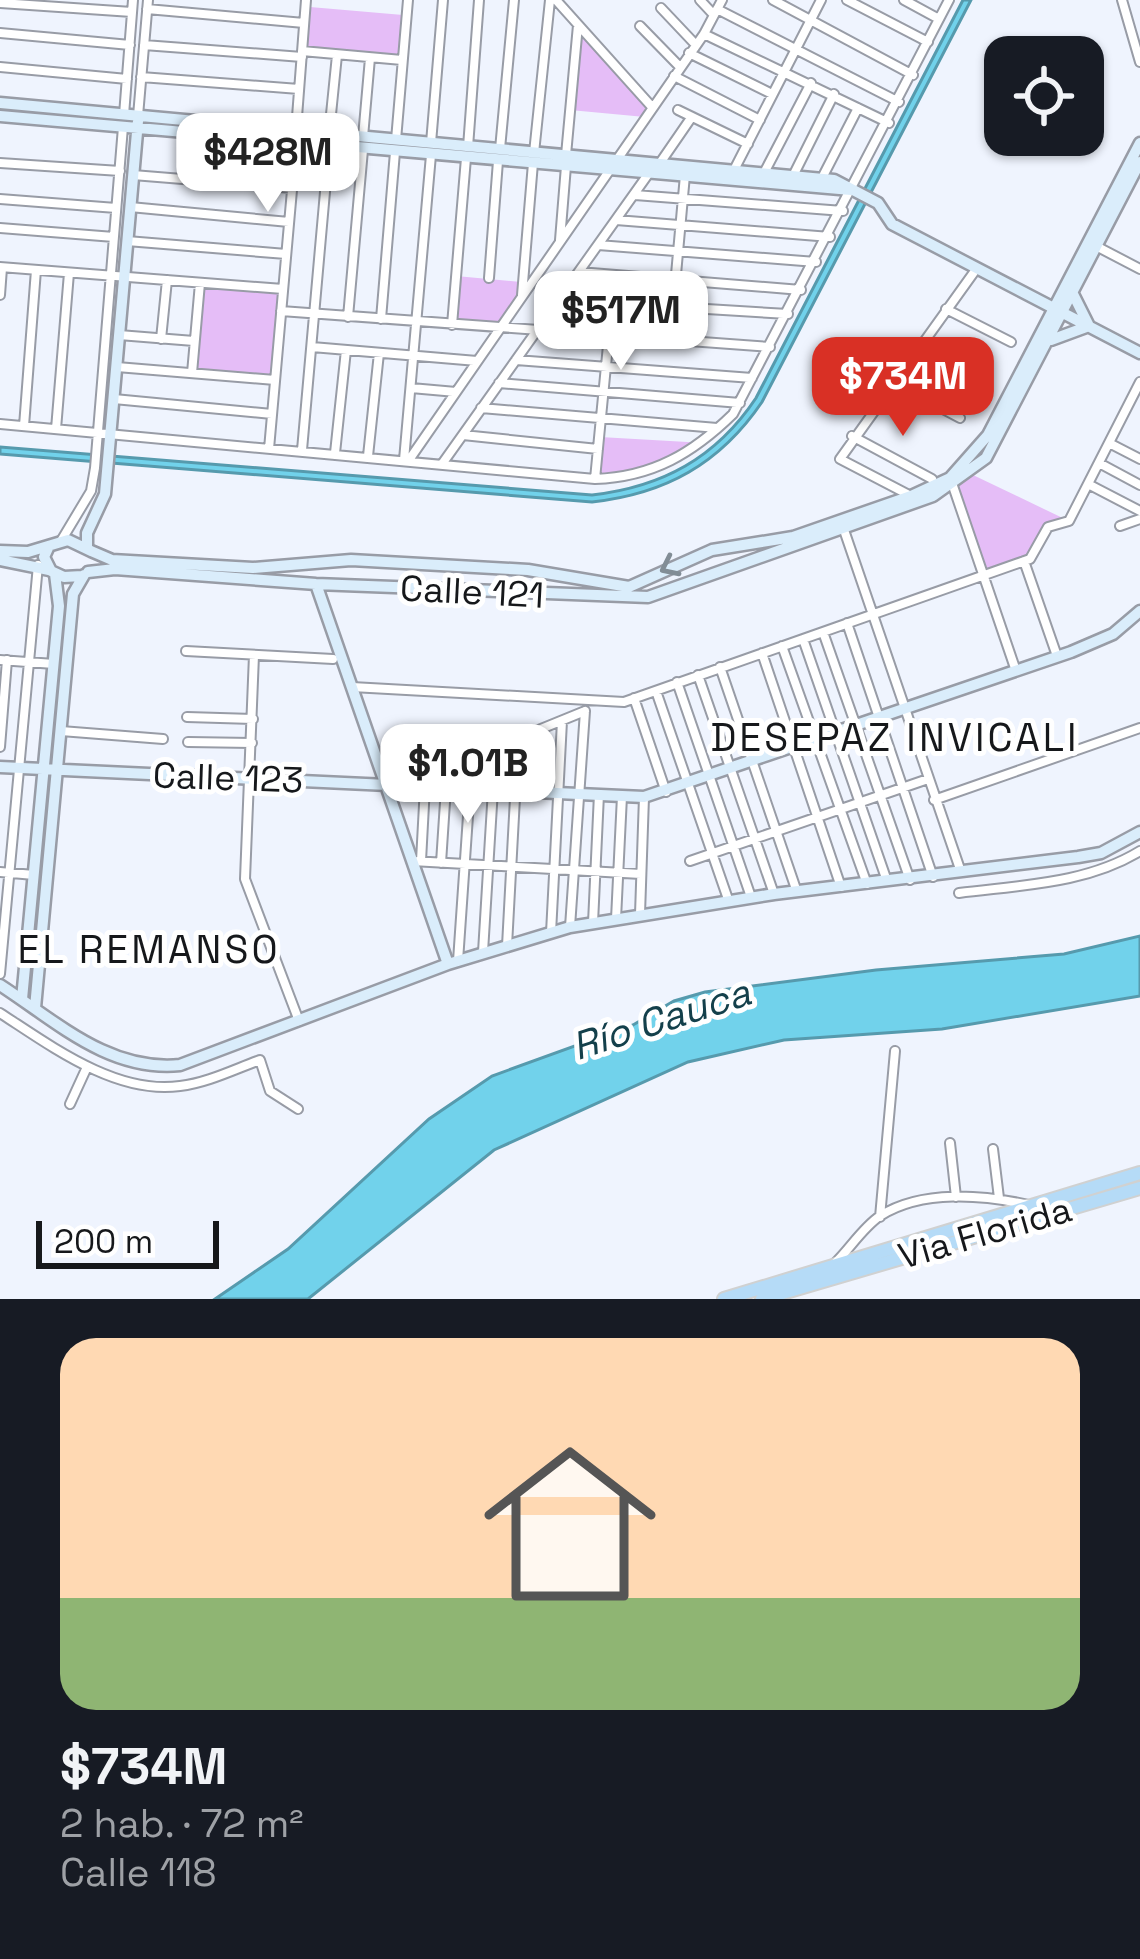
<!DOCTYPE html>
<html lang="es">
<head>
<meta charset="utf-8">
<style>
  :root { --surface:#171b24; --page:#20242c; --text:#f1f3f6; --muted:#9ea1a6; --line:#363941; --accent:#d93025 }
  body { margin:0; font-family:"Space Grotesk",sans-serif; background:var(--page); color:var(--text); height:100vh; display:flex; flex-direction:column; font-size:45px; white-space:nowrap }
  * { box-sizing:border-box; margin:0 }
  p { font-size:39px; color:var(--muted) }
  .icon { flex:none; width:66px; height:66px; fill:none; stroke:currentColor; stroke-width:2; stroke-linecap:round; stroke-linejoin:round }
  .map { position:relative; height:1299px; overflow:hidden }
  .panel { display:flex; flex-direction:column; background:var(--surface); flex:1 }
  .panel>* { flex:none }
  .fabs { position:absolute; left:984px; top:36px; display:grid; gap:24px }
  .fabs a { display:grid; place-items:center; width:120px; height:120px; border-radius:24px; background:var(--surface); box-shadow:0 3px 9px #0004; font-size:60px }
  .scale { position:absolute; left:36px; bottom:30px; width:183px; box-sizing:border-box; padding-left:12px; border:6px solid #16181b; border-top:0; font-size:33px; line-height:42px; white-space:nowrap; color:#16181b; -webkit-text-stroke:9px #fff; paint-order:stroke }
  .price { position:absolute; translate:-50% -102px; padding:0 27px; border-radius:24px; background:#fff; color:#222; font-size:39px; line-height:78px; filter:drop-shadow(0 3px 6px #0008) }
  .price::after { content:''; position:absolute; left:50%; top:72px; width:36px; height:27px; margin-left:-18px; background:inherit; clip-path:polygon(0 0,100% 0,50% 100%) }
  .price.on { background:var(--accent); color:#fff }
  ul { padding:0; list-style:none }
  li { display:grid; align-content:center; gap:24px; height:636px; padding:0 60px }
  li+li { border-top:3px solid var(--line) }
  li span { display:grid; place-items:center; height:372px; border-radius:36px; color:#555 }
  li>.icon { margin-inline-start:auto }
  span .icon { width:216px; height:216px; fill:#fffc; stroke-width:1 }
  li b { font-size:51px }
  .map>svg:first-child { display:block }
  .green { fill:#e5bdf7 }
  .water { fill:#71d2eb; stroke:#569aad; stroke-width:3 }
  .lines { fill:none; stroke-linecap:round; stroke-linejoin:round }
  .street-casing { stroke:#989ca6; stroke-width:12 }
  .secondary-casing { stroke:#989ca6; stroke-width:15 }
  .primary-casing { stroke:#d0d1d1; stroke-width:16 }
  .street { stroke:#fff; stroke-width:8 }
  .secondary { stroke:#daedfb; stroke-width:10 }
  .primary { stroke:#b5dbf7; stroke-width:12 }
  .oneway { stroke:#828d96 }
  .labels { text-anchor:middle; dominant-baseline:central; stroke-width:10; stroke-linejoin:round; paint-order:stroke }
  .street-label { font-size:36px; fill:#16181b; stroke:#fff }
  .neighbourhood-label { font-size:39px; letter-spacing:3px; fill:#16181b; stroke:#fff }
  .water-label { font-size:39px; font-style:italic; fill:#14404b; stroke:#fff }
</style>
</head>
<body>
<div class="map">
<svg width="1140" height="1299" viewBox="0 0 1140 1299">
  <rect width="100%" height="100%" fill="#eff4fe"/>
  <path class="green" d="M310,7L403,15L399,56L306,48Z
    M578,25L652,107L645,117L570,110Z
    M456,276L521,282L522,297L501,329L452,325Z
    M600,278L669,285L664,333L597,327Z
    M200,283L283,289L275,380L192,373Z
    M600,437L705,443L655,469L595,479Z
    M973,475L1069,521L1048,527L1030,559L984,575L955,489Z"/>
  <path class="water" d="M963,0H971L762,402C720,464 665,494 592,502L0,454V447L592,495C662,487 716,458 756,398Z
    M1140,936V996L942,1029L784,1040L688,1062L494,1150L308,1299H215L288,1249L429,1119L492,1076L633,1025L674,1001L705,992L876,970L1064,954Z"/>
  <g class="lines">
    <defs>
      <path id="street" d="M556,0L652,107
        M700,0L714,15
        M773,0L913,75
        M847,0L928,42
        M904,0L939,19
        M1122,0L1140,62
        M0,3L132,12
        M661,8L696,45
        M147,9L304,23
        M717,9L899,102
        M640,26L680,67
        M0,33L130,45
        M704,34L889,123
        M144,45L302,57
        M302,51L402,60
        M689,53L772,94
        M0,67L127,79
        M674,76L760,120
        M141,77L299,89
        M678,110L748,144
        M124,115L133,0
        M138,116L148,0
        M296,130L306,0
        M329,134L337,55
        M363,137L370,58
        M396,140L408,0
        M431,143L443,0
        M468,147L479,0
        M500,149L514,0
        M534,153L550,0
        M566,155L578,25
        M0,163L120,171
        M660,163L691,118
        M734,170L821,0
        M764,173L811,83
        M133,175L292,188
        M793,176L834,94
        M822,178L858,108
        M635,195L843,211
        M0,199L116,208
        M130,207L289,222
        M616,220L830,237
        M0,228L114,237
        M560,240L566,166
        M127,241L286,254
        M598,245L816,262
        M1096,246L1140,269
        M0,267L283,289
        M579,272L801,290
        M489,278L498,161
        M0,295L2,268
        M522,295L533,163
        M674,307L788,314
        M946,309L1011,342
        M281,311L770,347
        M348,317L363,150
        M381,319L395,152
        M452,325L466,158
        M119,335L194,341
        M161,339L167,280
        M670,341L685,175
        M312,347L477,361
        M516,360L752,378
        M117,367L275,380
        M192,373L200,283
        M892,382L960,418
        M499,383L740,403
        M411,388L456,392
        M114,399L272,414
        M481,408L717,428
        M0,424L595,479C653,477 693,453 733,414L949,0
        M24,426L36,270
        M56,429L69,273
        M463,435L598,449
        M852,436L932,479
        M1109,443L1140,459
        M269,449L296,145
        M302,450L329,147
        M335,453L346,350
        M368,456L379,353
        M404,460L431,155
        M409,460L704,34L722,0
        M1099,463L1140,485
        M442,464L649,173
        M595,479L609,335
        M1088,484L1140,511
        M953,486L1016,671
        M911,496L840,459L977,268
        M1120,526L1140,519
        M844,530L961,872
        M61,541L91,491L95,468L123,127
        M1024,561L1057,656
        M847,623L933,877
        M823,632L910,880
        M803,639L887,881
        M782,646L867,884
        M186,651L333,659
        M762,653L841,887
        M254,655L245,879L299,1021
        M0,660L54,664
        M720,667L797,892
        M698,675L774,894
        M677,682L751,897
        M352,687L624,702L1030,559L1048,527L1069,521L1140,382
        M656,691L729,902
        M634,698L666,792
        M187,717L253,719
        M61,731L163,739
        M531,733L585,711
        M188,742L252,743
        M0,747L7,660
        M934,800L1140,728
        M412,861L641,874
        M421,861L425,786
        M690,861L928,779
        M441,863L446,787
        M0,872L34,875
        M959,893C1021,885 1086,884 1140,851
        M640,914L644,797
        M616,919L622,796
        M593,923L599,794
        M570,927L585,711
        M551,933L562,721
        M507,946L518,742
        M483,952L493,789
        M458,961L470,787
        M0,974L38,565
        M0,1013C51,1046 116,1095 180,1086C207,1083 235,1069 260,1060L270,1091L298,1109
        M70,1104L87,1067
        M950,1143L956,1197
        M993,1149L999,1198
        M880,1217L895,1051
        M834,1264C849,1250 863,1227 880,1216C922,1189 984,1195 1029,1205"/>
      <path id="secondary" d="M0,103L834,180L878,203L892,224L1140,353
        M0,116L851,190
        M1051,340L1089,326L1073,294
        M49,546L44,557L51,571L64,577L82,576
        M87,547V533L105,494L138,121
        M0,551L28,552L68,540L91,551
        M91,551L112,560L253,568L351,560L528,570L629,587L712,550L793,537L911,496L950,478L988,435L1140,143
        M0,560L49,570
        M88,572L115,569L316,584L648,597L933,496L986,458L1140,162
        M316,584L448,964
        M0,767L644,797L1071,652L1113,634L1140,611
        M0,985C57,1022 109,1072 180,1065L448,964L570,927L774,894L1078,857L1101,853L1140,832
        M22,999L59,606L55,574
        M35,1008L73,594L84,575"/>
      <path id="primary" d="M724,1299L1140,1173
        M762,1299L1140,1188"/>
    </defs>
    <use href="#street" class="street-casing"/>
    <use href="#secondary" class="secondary-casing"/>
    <use href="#primary" class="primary-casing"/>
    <use href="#street" class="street"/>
    <use href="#secondary" class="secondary"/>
    <use href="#primary" class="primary"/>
  </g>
  <defs><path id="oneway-chevron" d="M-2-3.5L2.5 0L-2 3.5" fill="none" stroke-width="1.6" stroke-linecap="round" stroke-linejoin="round" transform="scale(3)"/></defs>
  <use class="oneway" href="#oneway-chevron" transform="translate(669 567) rotate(154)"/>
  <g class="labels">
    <g class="street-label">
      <text transform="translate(472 592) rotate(3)">Calle 121</text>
      <text transform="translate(228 778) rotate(2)">Calle 123</text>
      <text transform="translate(985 1233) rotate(-16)">Via Florida</text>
    </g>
    <g class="neighbourhood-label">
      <text x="895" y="737">DESEPAZ INVICALI</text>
      <text x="149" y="949">EL REMANSO</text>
    </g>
    <g class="water-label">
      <text transform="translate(661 1019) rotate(-18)">Río Cauca</text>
    </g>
  </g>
</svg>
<div class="fabs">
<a><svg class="icon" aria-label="locate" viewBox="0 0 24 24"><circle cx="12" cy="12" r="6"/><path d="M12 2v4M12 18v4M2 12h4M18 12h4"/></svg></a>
</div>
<div class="scale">200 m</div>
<b class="price" style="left:268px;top:215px">$428M</b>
<b class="price" style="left:621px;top:373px">$517M</b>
<b class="price on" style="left:903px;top:439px">$734M</b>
<b class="price" style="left:468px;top:826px">$1.01B</b>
</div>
<section class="panel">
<ul>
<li><span style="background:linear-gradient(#ffd9b3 70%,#8fb573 0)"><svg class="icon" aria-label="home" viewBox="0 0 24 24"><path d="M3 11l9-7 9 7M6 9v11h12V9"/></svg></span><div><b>$734M</b><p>2 hab. · 72 m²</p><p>Calle 118</p></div></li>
</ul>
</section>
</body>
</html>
